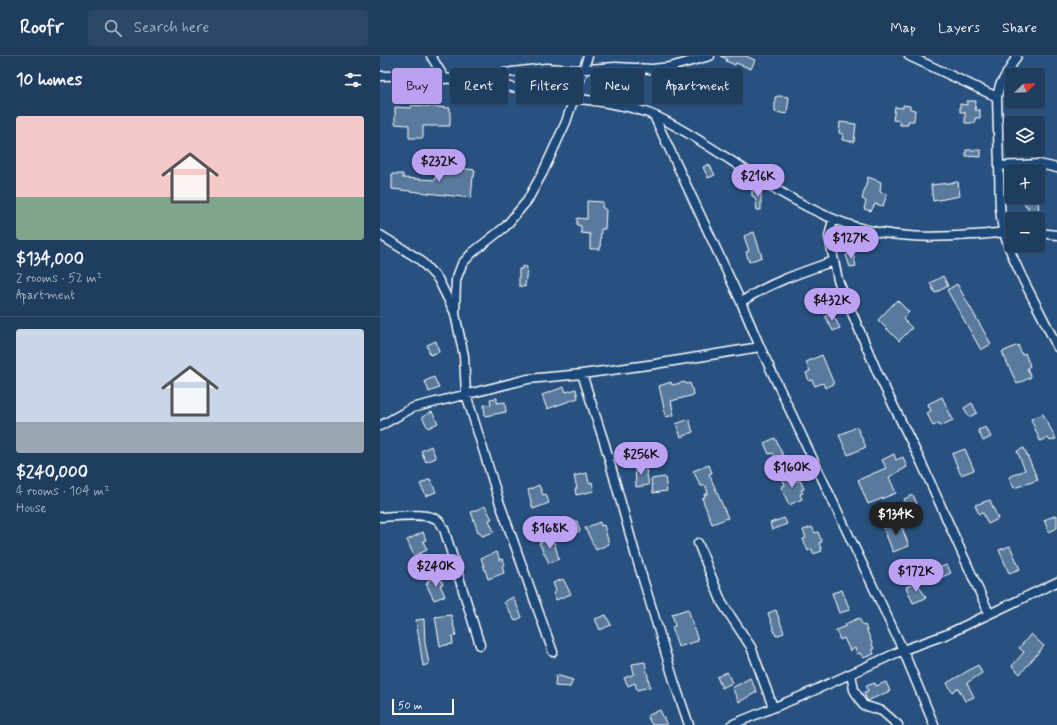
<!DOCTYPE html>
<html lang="en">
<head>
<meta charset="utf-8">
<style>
  :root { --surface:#1e3d5f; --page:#2b4868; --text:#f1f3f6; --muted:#a1aebd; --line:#3c5674; --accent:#bca0f2 }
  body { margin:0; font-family:Mynerve,sans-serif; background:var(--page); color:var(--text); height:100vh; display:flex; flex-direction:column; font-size:15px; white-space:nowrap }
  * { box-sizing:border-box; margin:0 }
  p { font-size:13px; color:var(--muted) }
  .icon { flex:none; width:22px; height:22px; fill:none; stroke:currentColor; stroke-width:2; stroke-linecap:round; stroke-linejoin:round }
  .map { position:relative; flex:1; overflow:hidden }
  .details { display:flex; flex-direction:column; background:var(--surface); width:380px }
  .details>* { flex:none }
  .guide { position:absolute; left:12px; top:12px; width:380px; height:36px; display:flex; gap:8px }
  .needle { width:26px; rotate:67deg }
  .controls { position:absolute; left:625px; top:12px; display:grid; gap:8px }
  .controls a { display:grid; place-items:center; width:40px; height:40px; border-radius:4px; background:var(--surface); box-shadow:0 1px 3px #0004,0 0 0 1px var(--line); font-size:20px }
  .scale { position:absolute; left:12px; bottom:10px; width:62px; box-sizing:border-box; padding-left:4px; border:2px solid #fff; border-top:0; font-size:11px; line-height:14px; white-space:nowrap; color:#fff; -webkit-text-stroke:3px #1f4a7a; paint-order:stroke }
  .price { position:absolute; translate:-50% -34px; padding:0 9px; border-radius:14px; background:var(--accent); color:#111; font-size:13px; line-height:26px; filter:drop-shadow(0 1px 2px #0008) }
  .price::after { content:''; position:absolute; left:50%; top:24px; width:12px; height:9px; margin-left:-6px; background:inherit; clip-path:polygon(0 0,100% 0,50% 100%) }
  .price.active { background:#222; color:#fff }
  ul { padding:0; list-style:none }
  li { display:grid; align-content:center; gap:8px; height:212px; padding:0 16px }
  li+li { border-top:1px solid var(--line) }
  li span { display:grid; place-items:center; height:124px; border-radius:4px; color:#555 }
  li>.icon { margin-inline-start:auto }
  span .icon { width:72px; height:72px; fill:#fffc; stroke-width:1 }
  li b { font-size:17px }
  h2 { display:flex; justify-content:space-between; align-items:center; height:48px; padding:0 16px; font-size:17px }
  .tag { padding:0 14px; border-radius:4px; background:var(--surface); box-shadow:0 1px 3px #0004,0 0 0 1px var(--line); font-size:14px; line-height:36px }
  .tag.active { background:var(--accent); color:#111 }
  header { display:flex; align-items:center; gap:24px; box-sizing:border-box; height:56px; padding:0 20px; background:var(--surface); border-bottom:1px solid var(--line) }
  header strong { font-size:19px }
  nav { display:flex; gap:22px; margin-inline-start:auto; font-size:14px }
  .search { width:280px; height:36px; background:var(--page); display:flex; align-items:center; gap:10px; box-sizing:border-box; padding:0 14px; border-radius:4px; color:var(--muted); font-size:15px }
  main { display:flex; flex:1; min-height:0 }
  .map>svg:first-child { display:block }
  .building { fill:#5a7a9d; stroke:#fff }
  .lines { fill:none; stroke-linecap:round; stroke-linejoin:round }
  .street-casing { stroke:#fff; stroke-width:11 }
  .street { stroke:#1f4a7a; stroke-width:8 }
</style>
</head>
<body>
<header>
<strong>Roofr</strong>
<div class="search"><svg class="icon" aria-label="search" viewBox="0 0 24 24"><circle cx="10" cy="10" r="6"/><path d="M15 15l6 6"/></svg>Search here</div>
<nav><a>Map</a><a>Layers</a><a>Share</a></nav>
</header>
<main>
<section class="details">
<h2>10 homes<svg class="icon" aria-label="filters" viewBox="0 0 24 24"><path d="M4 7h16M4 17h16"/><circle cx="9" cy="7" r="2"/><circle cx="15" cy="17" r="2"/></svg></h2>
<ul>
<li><span style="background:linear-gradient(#f6c9c9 65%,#7fa58c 0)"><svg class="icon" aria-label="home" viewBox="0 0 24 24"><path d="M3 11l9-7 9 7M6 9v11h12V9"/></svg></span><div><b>$134,000</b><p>2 rooms · 52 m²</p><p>Apartment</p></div></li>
<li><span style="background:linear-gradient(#c9d6e8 75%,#9aa5b1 0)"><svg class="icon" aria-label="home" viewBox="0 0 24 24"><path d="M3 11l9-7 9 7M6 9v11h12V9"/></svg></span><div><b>$240,000</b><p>4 rooms · 104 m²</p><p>House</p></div></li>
</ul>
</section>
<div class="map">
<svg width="677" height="669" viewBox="0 0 677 669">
  <rect width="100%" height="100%" fill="#28517f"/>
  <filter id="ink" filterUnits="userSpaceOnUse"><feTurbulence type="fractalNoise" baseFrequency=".025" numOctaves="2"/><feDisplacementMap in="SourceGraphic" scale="8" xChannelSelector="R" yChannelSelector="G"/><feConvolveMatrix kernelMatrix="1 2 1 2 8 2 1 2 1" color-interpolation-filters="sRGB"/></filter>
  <g filter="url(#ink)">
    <path class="building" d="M340,0H366L375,4L371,13L356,7L355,9L346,5L347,3Z
      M399,40L409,41L407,58L395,56V41Z
      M587,45H596L595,54H600V62H595V67H585V56H580V48L587,49Z
      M32,49L70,52V70H43V82H29V69L15,68V51L31,52Z
      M523,49L530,50V53L535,54L534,65H528V69H520V65L513,64L515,51L523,52Z
      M460,66L476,68L474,86L462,84L463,78L459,77Z
      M586,94H601V101L586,100Z
      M329,108L335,119L328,122L323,111Z
      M57,109L95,114L94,121H93L91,142L12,133V118H23V122L55,124Z
      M488,121L501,126L500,136L507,138L503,150L495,148L491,155L484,153L486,145L482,143Z
      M578,126L580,140L553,145L551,129Z
      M372,134H381V154H377L375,141L372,140Z
      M644,141H658L659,162L648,163V150H645Z
      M207,145L223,146L222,151L226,154L225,173H221L220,193H210V178L201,177V170L197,169V162L207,163Z
      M374,176L382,201L369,206L366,196L369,195L364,180Z
      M473,197L476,210L470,211L466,199Z
      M142,210L147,211L145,231L139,230V213H142Z
      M563,220L568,230L555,237L550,227Z
      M577,228L611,288L601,294L567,234Z
      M517,244L529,256L523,263L532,272L519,285L498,264Z
      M452,257L460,272L453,275L445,260Z
      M56,285L59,296L50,299L47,289Z
      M638,289L642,299L645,297L650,310L647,312L651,321L637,328L622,296Z
      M442,299L454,328L445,332L443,327L435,330L432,324L429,325L426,317L430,315L426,306Z
      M54,321L59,332L49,336L45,325Z
      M291,326L292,329L305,326L306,328L310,327L314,339L291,345L294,359L286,361L279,330Z
      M184,331L186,336L196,333L198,342L167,353L162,339Z
      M562,341L573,364L560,370L559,367L553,370L547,357L551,355L548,348Z
      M117,342V347L125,346L126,356L105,360L104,349H111L110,343Z
      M592,347L597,357L589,361L584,352Z
      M52,356L58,367L48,372L42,361Z
      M663,358L676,383L670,385L668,382L660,385L651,363Z
      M309,363L313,376L301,381L296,368Z
      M477,371L486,391L468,399L459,379Z
      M606,371L611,381L603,385L598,374Z
      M395,382L404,402L398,406L393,397L389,398L384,387Z
      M51,390L56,402L46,406L41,395Z
      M644,392L658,424L634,432L629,421L645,414L637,395Z
      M585,393L594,414L581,419L572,398Z
      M514,398L516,404L523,401L527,411L509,421L516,437L488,448L478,424L506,412L502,404Z
      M265,408L269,429L256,431L255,410Z
      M329,409L332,417L329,418L348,462L332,468L322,442L325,441L324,438H328L326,430H321L313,415Z
      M207,417L209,427L212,426L214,435L196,439L195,433L197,432L194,420Z
      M413,418L417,426L420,424L424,433L421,434L423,437L420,438L422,443L409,449L401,431L405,429L402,422Z
      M285,421L287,435L273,437L271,423Z
      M50,423L56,436L46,440L40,428Z
      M159,429L163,439L166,438L169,447L153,453L148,434Z
      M533,439L537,448L528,452L524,443Z
      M610,444L618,463L608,468L603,457L599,458L595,449Z
      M105,450L112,463L109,464L114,476L102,480L100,476H98L91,456Z
      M677,459V472L669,476L664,464Z
      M404,462L407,468L392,474L390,467Z
      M519,464L529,490L513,496L503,471Z
      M197,465L200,475L192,478L189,467Z
      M220,466L221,470L224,469L229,488L216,494L205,472Z
      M432,471L435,477L438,476L442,486L439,487L442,495L433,498L432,493L428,495L423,483L426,482L423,474Z
      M43,476L46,484L43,485L47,494L34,500L27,484Z
      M171,482L172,487L174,486L179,503L169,507L159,487Z
      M630,490L640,513L629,517L619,494Z
      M117,496L120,504L123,503L125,509L122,510L124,517L108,523L101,502Z
      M567,509L571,517L562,521L558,512Z
      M59,520L63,528L60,529L65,540L54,544L46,528L48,527L47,525Z
      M183,523L191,538L176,544L173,537L176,535L173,527Z
      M537,526L546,542L533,547L526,531Z
      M462,534L470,554L459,557L452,537Z
      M133,541L142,561L135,565L124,546Z
      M308,553L318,585L298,591L292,571L295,570L292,558Z
      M396,554L404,577L396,580L388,557Z
      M71,559L76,579L72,580L73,588L60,590L55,561Z
      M226,559L231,569L220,574L215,563Z
      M479,562L483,570L485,569L494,593H492L494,598L483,602L480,597L477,598L475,592L470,595L464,582L460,584L456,574L466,570L465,568Z
      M44,563L45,587L49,608L43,610L36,564Z
      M651,578L664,590L640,618L632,610L644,596L639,592Z
      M265,606L270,631L257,634L255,627L248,630L244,622L254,618L252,608Z
      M598,609L602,617L587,627L594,641L585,645L578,632L572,636L567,627Z
      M347,616L352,627L342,632L337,621Z
      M176,619L193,624L190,631L175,630Z
      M370,622L377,636L359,646L352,632Z
      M506,626L510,635L487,645L484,636L488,635L486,630L495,627L496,630Z
      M280,654L287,669H272L267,660Z"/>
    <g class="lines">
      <defs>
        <path id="street" d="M51,0L65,23
          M529,0L617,41
          M0,20C63,18 127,30 189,41C223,47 256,49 286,65C349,98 404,148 473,170C512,182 551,182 592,179C605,179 619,176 632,176
          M82,22L166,12L193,14L236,11L272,13L290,11L330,0
          M274,60L361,246L380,291L523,594L565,579L677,526
          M619,110L617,41L620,29L637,0
          M677,112L659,108L619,110C620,131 618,156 624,177C635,214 661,255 677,291
          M453,163L449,181L458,224L498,318L542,408L609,557
          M658,177L677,179
          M0,179L39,203L58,223L74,255
          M361,246C389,227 422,216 454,205
          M202,318L225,389L255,497L295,628L309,669
          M0,370L32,352L148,323L202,318L275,308L380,291
          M0,461C13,461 49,455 59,465C61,467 62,471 64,473L100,589
          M318,487L342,547L371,591L393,651
          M173,596L119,445L86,338L84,300L75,258L76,224L82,208L92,197L125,171L147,145L163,116L186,66L208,0
          M471,618L474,634L483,649L502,655L518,669
          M351,669L424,639L523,594L554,669"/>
      </defs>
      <use href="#street" class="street-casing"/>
      <use href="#street" class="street"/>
    </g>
  </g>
</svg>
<div class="controls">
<a><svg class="needle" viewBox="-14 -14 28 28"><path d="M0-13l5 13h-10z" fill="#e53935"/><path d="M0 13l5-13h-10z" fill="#a1aebd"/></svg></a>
<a><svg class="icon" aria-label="layers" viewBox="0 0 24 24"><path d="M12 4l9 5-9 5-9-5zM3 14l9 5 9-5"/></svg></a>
<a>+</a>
<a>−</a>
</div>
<div class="scale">50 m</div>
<b class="price" style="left:59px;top:127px">$232K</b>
<b class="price" style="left:378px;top:142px">$216K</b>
<b class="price" style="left:471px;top:204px">$127K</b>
<b class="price" style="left:452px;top:266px">$432K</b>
<b class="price" style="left:261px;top:420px">$256K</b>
<b class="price" style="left:412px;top:433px">$160K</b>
<b class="price active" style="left:516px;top:480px">$134K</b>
<b class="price" style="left:170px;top:494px">$168K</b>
<b class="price" style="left:56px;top:532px">$240K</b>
<b class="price" style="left:536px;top:537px">$172K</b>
<div class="guide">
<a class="tag active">Buy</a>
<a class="tag">Rent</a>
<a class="tag">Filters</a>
<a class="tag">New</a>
<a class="tag">Apartment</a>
</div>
</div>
</main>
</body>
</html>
